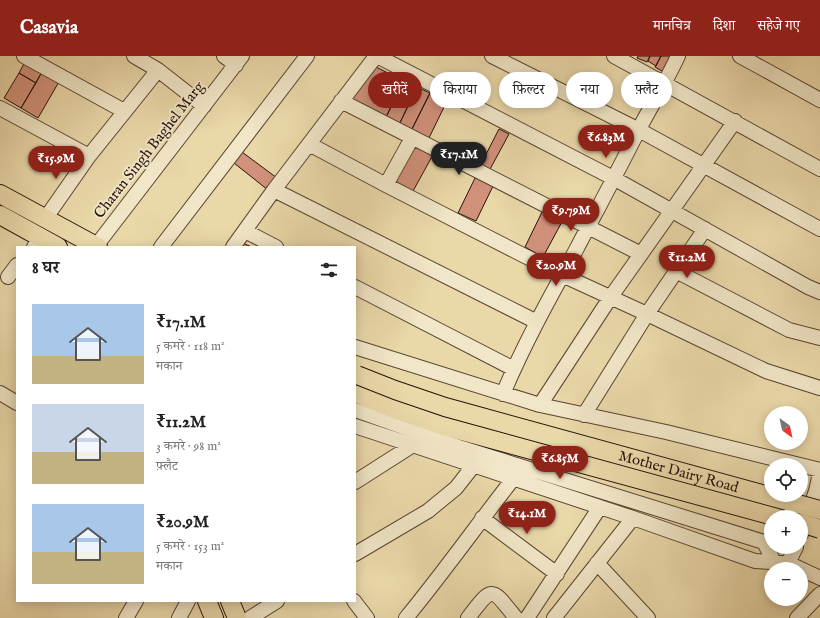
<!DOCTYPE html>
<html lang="hi">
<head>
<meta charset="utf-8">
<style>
  :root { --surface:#fff; --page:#f2f2f2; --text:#222; --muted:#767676; --accent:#8f2418 }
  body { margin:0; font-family:"IM FELL English","Noto Serif Devanagari",serif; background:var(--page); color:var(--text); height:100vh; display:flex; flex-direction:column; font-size:15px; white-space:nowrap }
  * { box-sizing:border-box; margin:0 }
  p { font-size:13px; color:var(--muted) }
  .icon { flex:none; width:22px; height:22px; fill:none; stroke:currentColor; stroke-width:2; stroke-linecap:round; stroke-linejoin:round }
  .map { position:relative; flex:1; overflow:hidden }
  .panel { position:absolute; left:16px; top:190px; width:340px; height:356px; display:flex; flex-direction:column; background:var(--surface); border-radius:0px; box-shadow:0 2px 10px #0003 }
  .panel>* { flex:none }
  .guide { position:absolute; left:368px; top:16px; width:380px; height:36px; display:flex; gap:8px }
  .needle { width:26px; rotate:147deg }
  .buttons { position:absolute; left:764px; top:350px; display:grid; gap:8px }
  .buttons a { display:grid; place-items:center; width:44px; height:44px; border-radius:50%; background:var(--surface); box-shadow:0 2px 10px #0003; font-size:20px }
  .price { position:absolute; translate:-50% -34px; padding:0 9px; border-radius:14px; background:var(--accent); color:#fff; font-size:13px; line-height:26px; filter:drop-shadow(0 1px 2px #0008) }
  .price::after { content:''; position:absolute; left:50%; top:24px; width:12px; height:9px; margin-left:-6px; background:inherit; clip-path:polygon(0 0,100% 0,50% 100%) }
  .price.current { background:#222; color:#fff }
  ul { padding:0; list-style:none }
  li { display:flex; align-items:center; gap:12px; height:100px; padding:0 16px }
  li span { display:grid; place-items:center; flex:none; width:112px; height:80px; border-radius:0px; color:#555 }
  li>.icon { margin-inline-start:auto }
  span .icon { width:48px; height:48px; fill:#fffc; stroke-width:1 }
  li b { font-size:17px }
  h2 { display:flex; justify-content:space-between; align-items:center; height:48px; padding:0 16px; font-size:17px }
  .tag { padding:0 14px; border-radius:18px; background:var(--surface); box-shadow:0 2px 10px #0003; font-size:14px; line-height:36px }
  .tag.current { background:var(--accent); color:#fff }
  header { display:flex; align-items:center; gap:24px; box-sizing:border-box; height:56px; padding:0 20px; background:var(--accent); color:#fff }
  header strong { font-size:19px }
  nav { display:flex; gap:22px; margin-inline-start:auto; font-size:14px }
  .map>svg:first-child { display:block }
  .building { fill:#d2917b; stroke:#26120a }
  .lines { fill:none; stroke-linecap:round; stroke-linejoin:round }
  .minor-casing { stroke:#574432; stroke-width:16 }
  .major-casing { stroke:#26120a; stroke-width:20 }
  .minor { stroke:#f1e6c7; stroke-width:14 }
  .major { stroke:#ead8a9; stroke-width:18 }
  .major-bridge-casing { stroke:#26120a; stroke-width:20; stroke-linecap:butt }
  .major-bridge { stroke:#ead8a9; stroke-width:18 }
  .labels { text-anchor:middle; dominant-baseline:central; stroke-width:4; stroke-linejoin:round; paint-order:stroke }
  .street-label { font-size:15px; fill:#26120a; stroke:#f1e6c7 }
</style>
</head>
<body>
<header>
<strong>Casavia</strong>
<nav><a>मानचित्र</a><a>दिशा</a><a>सहेजे गए</a></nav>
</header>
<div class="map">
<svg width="820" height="562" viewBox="0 0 820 562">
  <rect width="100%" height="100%" fill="#ead8a9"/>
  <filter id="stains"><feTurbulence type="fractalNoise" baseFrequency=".005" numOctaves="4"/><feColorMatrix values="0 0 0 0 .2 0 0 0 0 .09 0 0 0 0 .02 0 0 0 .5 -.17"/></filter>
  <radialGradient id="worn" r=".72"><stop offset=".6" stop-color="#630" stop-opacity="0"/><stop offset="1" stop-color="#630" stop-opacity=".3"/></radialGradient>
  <path class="building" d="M638,0H650L647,6L637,2Z
    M650,0H661L656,10L648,5Z
    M661,0H673L665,17L655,11Z
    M26,4L43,14L36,27L19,17Z
    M376,11L404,25L384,65L349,47Z
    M43,14L60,24L38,62L21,52Z
    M19,17L36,27L21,52L4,42Z
    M404,25L417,31L398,71L384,65Z
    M417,31L430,37L410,77L398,71Z
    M430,37L447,45L427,86L410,77Z
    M499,73L509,78L488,117L479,112Z
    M416,87L434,97L413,135L395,125Z
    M242,96L277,122L268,134L234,107Z
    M477,118L495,126L476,165L458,157Z
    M544,152L564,162L543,201L525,191Z
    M242,187L252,191H239Z"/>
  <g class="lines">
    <defs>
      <path id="minor" d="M24,0L124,55
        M134,0L158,14L204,50
        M224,0L236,9
        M377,0L615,123L808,231L820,236
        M492,0L639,74L820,173
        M614,0L820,113
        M740,0L820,44
        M341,45L641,198
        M0,52L89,100
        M309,88L386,129L562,219L647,258L766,315L820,332
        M386,129L412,82
        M274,134L537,266
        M45,163L89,100L158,14
        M245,175L276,191
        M96,190L242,0
        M34,191L42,182
        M161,191L307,0
        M233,191L274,134L376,0
        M676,215L789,274L820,282
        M8,221L17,209
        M355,231L514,313
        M355,291L540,349L666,376L820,414
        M0,337L17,347
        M503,338C524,288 550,241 576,194C597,154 618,115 638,75C651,50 666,26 678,0
        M540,349L610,242L735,65
        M355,354L462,392L764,486L774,506
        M584,359L647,258L705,173
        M355,370L633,462L755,505L788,507L820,522
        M355,426L413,389
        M482,462L557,518
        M801,478L816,435L820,417
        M355,498L428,455L456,432L474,409
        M597,507L648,562
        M788,507L796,491
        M354,545L367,562
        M126,562L136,545
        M179,562L188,545
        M250,562L277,545
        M406,562C443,517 477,469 513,423
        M468,562C493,529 491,531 516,562
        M527,562L600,451
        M554,562L633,462
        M797,562L820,538"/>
      <path id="major" d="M0,138L98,191
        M0,159L58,191
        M355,337L394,353L440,369L777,461
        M207,545L214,562
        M230,545L237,562"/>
    </defs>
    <use href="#minor" class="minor-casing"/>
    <use href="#major" class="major-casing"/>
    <use href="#minor" class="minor"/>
    <use href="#major" class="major"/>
    <defs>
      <g id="major-bridge">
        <path id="s1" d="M357,319L395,334L445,351L820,454"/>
        <path d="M801,467L820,473"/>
      </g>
    </defs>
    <use href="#major-bridge" class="major-bridge-casing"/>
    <use href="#major-bridge" class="major-bridge"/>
  </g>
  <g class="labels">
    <g class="street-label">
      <text transform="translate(149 94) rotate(-52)">Charan Singh Baghel Marg</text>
      <text stroke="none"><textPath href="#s1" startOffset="336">Mother Dairy Road</textPath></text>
    </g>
  </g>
  <rect width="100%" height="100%" filter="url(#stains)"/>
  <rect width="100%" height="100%" fill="url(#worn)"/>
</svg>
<div class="buttons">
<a><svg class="needle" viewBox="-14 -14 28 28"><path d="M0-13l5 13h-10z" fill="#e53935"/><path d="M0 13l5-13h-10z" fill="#767676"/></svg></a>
<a><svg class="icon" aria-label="locate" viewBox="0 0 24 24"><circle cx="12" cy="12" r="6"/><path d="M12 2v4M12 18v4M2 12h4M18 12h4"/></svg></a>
<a>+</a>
<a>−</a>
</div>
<b class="price" style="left:606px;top:103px">₹6.83M</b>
<b class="price current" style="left:459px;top:120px">₹17.1M</b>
<b class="price" style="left:56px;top:124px">₹15.9M</b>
<b class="price" style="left:571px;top:176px">₹9.79M</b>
<b class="price" style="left:687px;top:223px">₹11.2M</b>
<b class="price" style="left:556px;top:231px">₹20.9M</b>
<b class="price" style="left:560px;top:424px">₹6.85M</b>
<b class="price" style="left:527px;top:479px">₹14.1M</b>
<div class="guide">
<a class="tag current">खरीदें</a>
<a class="tag">किराया</a>
<a class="tag">फ़िल्टर</a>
<a class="tag">नया</a>
<a class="tag">फ़्लैट</a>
</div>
<section class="panel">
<h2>8 घर<svg class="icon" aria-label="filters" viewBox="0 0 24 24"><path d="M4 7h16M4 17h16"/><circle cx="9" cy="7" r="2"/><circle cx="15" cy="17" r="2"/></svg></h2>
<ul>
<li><span style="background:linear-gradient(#a9c7e8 65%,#c2b280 0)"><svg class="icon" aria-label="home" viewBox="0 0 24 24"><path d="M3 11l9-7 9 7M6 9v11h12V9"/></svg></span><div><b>₹17.1M</b><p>5 कमरे · 118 m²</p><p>मकान</p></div></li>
<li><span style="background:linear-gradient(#c9d6e8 60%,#c2b280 0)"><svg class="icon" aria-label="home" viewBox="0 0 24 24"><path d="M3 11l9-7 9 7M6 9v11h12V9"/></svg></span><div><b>₹11.2M</b><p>3 कमरे · 98 m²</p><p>फ़्लैट</p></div></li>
<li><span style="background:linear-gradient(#a9c7e8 60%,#c2b280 0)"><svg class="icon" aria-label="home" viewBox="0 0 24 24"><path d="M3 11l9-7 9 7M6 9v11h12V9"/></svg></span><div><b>₹20.9M</b><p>5 कमरे · 153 m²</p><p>मकान</p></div></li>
</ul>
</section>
</div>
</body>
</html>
